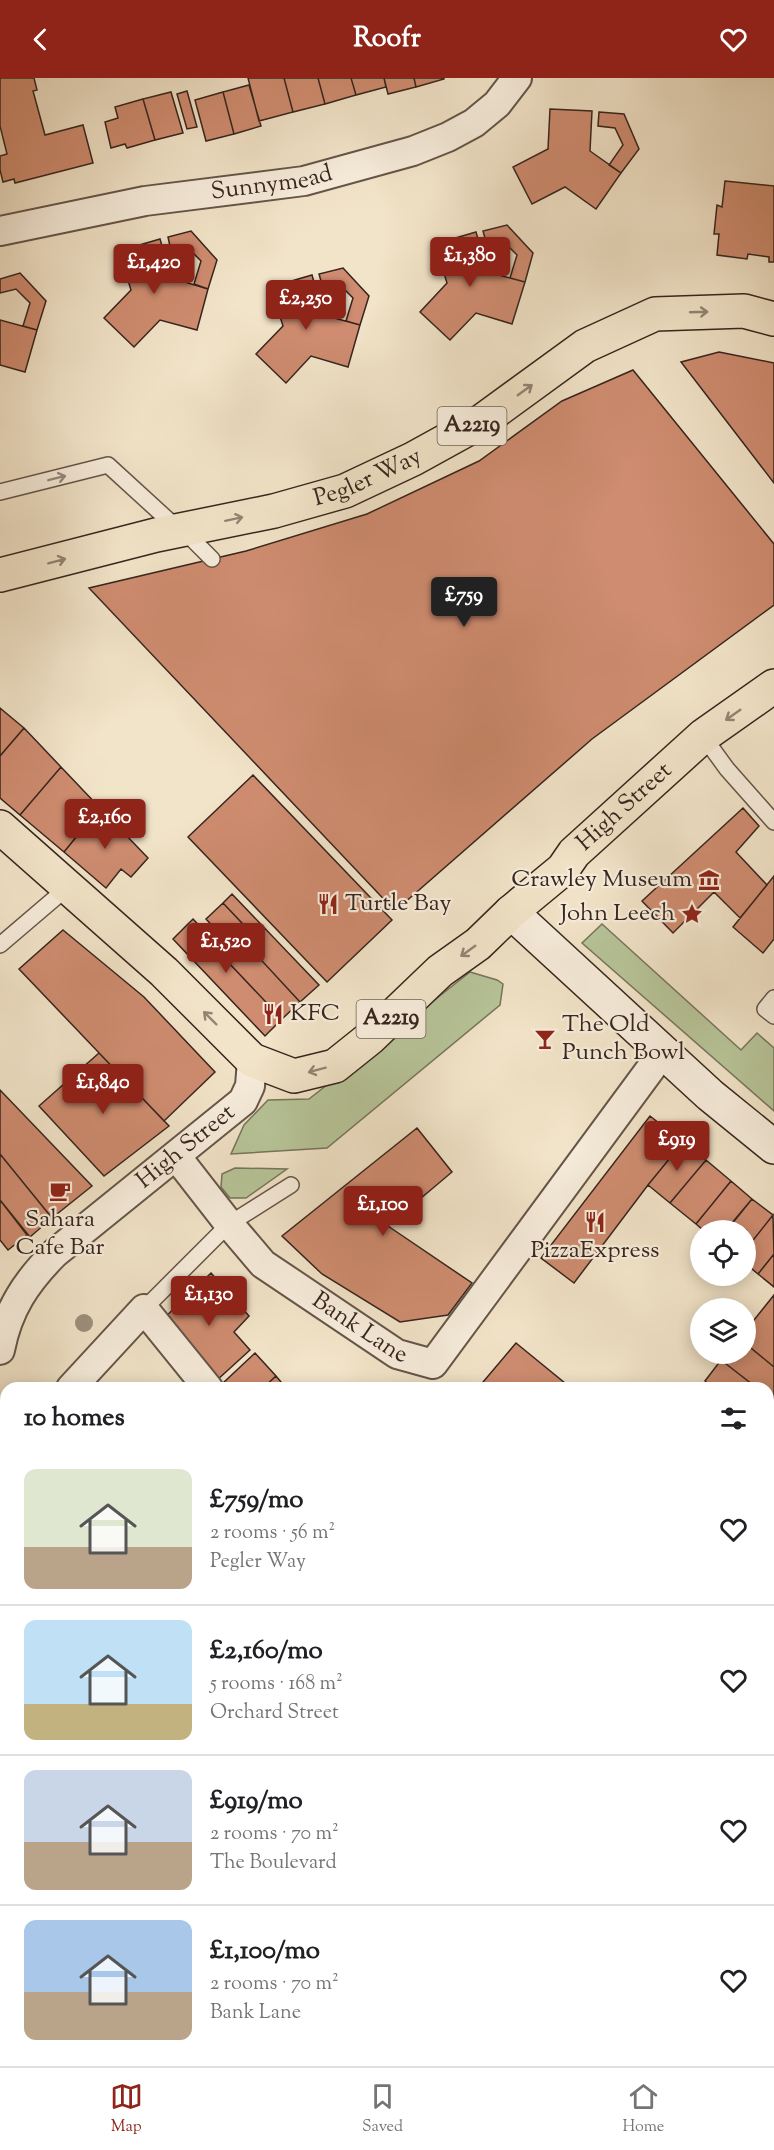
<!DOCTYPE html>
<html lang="en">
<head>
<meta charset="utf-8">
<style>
  :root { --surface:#fff; --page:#f2f2f2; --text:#202124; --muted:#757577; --line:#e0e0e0; --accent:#8f2418 }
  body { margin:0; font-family:"Sorts Mill Goudy",serif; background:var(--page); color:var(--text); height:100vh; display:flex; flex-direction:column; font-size:22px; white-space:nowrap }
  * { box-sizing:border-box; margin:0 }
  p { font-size:20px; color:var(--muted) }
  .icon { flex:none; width:33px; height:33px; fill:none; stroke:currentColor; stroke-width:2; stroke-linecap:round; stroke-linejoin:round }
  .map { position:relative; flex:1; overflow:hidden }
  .sheet { position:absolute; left:0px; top:1304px; width:774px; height:686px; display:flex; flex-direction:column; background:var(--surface); border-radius:18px 18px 0 0; box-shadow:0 3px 15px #0003 }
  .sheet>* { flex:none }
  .controls { position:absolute; left:690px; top:1142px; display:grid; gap:12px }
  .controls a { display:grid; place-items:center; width:66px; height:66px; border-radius:50%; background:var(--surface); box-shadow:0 3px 15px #0003; font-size:30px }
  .price { position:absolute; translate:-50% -51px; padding:0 14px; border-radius:6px; background:var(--accent); color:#fff; font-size:20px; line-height:39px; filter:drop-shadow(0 2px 3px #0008) }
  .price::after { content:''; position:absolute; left:50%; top:36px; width:18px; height:14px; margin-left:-9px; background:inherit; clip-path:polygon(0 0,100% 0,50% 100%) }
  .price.on { background:#222; color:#fff }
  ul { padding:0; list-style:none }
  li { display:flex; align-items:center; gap:18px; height:150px; padding:0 24px }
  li+li { border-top:2px solid var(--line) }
  li span { display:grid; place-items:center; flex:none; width:168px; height:120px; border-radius:12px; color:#555 }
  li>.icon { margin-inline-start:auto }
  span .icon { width:72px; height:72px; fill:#fffc; stroke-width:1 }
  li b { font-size:26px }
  h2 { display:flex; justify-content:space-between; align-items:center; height:72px; padding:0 24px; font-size:26px }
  header { display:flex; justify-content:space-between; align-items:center; height:78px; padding:0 24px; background:var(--accent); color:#fff; font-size:27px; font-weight:800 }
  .dock { display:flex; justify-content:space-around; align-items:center; height:84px; border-top:2px solid var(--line); background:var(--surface); font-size:16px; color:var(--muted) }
  .dock a { display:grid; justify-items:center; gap:3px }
  .dock .on { color:var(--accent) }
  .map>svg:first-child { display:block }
  .green { fill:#b7c599; stroke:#76755c; stroke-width:1.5 }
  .building { fill:#cf8c70; stroke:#36251e; stroke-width:1.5 }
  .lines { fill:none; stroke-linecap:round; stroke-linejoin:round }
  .lane-casing { stroke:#655549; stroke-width:18 }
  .street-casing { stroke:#655549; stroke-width:32 }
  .secondary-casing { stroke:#36251e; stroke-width:36 }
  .primary-casing { stroke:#36251e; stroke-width:36 }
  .lane { stroke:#f7eddc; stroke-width:15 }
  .street { stroke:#f7eddc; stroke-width:28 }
  .secondary { stroke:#f7eddc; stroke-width:33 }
  .primary { stroke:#f2e4c9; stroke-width:33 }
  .tree { fill:#9c917c }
  .oneway { stroke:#948474 }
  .oneway2 { stroke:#96897d }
  .labels { text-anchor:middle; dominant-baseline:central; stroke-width:4.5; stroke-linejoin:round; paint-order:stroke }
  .shield { fill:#f7eddc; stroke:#706157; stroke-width:1.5 }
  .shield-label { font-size:22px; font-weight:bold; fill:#36251e }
  .street-label { font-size:24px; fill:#36251e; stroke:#f7eddc }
  .poi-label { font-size:24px; fill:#36251e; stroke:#f7eddc; text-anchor:start }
</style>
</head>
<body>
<header><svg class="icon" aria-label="back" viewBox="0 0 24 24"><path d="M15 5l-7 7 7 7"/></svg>Roofr<svg class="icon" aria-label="heart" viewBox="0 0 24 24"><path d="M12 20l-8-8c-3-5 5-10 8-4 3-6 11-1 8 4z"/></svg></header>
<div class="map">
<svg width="774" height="1988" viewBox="0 0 774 1988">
  <rect width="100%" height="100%" fill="#f2e4c9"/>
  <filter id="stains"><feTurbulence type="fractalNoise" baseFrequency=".00333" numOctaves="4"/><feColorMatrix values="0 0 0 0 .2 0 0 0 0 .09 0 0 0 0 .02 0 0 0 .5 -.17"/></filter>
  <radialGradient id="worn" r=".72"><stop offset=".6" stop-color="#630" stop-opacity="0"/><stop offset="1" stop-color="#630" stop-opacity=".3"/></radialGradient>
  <path class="green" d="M602,846L741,972L757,955L774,970V1033L582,865Z
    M470,894L497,902L503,906L500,927L327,1070L231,1076L244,1047L268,1022L309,1021Z
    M235,1090L287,1091L246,1120H230L221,1109L222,1096Z"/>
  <path class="building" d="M0,0H34L37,12L33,13L45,57L83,47L93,85L15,105L14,101L3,104L0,92V78L7,76L0,48Z
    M248,0H284L293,34L259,43Z
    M284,0H318L325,26L293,34Z
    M318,0H351L356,17L325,26Z
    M351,0H384L386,9L356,17Z
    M384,0H414L416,9L388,16Z
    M414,0H444V1L416,9Z
    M249,7L261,48L234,56L223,14Z
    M187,13L197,49L187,51L177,16Z
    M171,14L183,55L155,62L143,21Z
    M223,14L234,56L206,63L195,22Z
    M143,21L155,62L127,70L125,66L111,70L105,44L118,40L115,29Z
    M550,31L592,33L590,73L621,95L596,131L565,109L532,126L513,89L548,71Z
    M599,34L624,36L639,71L621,95L609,87L623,67L615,50L598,48Z
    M725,103L774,108V184H769V179L748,176L747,181L717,177L719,156H714L717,127L722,129Z
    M507,147L533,175L525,204L510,200L517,177L503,163L487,167L483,153Z
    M191,153L217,182L208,211L194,206L201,183L187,169L171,173L168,159Z
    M476,154L487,194L525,204L512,246L476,235L450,262L420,234L447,205L435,166Z
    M160,161L171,200L208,211L197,252L160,242L134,269L104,240L131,212L119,173Z
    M343,190L369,218L360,247L346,243L353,220L339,206L323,210L319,196Z
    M20,195L46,223L37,252L23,248L30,225L16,211L0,215V201Z
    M312,197L323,237L360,247L348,289L311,278L286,305L256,276L283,248L271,209Z
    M0,242L37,252L25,294L0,287Z
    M719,274L774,285V405L681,284Z
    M633,292L774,466V527L592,661L395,833L89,510L246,473L367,436L479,383L562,323Z
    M0,630L24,650L0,678Z
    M24,650L61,689L20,737L0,720V678Z
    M61,689L100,730L64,774L20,737Z
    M253,697L392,842L327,904L188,759Z
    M100,730L148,780L131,799L121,791L106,810L64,774Z
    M743,730L759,748L736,774L767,807L740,840L714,814L673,855L642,823Z
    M774,798V861L763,875L733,849Z
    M232,816L319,907L300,924L251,871L259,863L223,825Z
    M223,825L259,863L251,871L300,924L282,941L227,883L236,873L206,841Z
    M193,841L210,859L217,853L236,873L227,883L282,941L265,958L173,861Z
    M63,852L144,919L215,994L164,1043L19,891Z
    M99,975L169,1048L104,1098L39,1028Z
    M0,1012L92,1108L52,1140L0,1076Z
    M650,1038L683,1064L648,1107L574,1205L541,1180Z
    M417,1050L452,1094L388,1148L472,1205L448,1237L400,1244L322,1196L282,1158Z
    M683,1064L706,1082L670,1125L648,1107Z
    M0,1076L52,1140L30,1159L0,1122Z
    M706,1082L731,1103L696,1146L670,1125Z
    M731,1103L752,1121L726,1152H703L696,1146Z
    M752,1121L773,1137L746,1171V1152H727Z
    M0,1122L27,1157L8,1172L0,1162Z
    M773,1137L774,1176L758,1196L746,1186V1171Z
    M774,1176V1209L758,1196Z
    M211,1195L249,1238L234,1254L250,1272L216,1303L160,1244Z
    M774,1217V1289L746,1266V1252Z
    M516,1265L571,1310H478Z
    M746,1266L774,1289V1323L768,1319V1310H757L721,1282L727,1275H746Z
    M255,1275L276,1298L263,1310H226L222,1306Z
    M721,1282L757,1310H713L705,1303Z
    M276,1298L286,1310H263Z
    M6,1386V1493L0,1487V1391Z
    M774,1468V1650L768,1645V1476Z
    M0,1504L6,1510V1597L0,1591Z
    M768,1520L774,1525V1544L768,1552Z
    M768,1566L774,1571V1632L768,1639Z
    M768,1685L774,1690V1903L768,1898Z
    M6,1881V1953L0,1948V1888Z
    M768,1957L774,1962V1988H711L715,1983H768Z
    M375,1983H520L515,1988H371Z
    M602,1983H715L711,1988H598Z"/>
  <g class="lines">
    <defs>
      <path id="lane" d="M0,414L108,387L178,451
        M180,459L191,460L212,481
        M703,658L727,691L774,744
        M0,867L68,809
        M774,920L765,931L774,938
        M144,1231L229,1146L291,1107"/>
      <g id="street">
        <path id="s1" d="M0,153L145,123L304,103L413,73L448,59L474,45L497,26L517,0"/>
        <path id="s2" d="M176,1078L229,1146L263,1186L397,1276L433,1286L663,974"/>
        <path id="s3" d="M0,1272C8,1231 26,1204 55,1175L243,1023L250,1008L252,982"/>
        <path d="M71,1310L144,1231L208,1310"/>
        <path d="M0,1340L6,1347"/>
        <path d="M0,1372L6,1366"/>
        <path d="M768,1408L774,1401"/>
        <path d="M186,1983L192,1988"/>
        <path d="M298,1988L302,1983"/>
      </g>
      <path id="secondary" d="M511,834L710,1017L774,1069"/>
      <g id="primary">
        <path id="s4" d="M0,497L156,457L274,433L345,413L413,381L482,343L585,268L655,236L744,233L774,241"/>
        <path id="s5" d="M0,749L164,894L252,982L294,998L335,988L370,960L440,893L478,866L511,834L563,791L574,775L703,658L774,608"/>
      </g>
    </defs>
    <use href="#lane" class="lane-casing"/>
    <use href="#street" class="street-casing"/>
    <use href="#secondary" class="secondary-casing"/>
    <use href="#primary" class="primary-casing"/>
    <use href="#lane" class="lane"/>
    <use href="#street" class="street"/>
    <use href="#secondary" class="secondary"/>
    <use href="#primary" class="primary"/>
  </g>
  <circle class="tree" cx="84" cy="1245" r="9"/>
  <defs><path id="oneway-shaft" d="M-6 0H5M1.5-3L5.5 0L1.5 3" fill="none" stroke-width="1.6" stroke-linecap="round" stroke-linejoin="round" transform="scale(1.5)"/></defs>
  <g class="oneway">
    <use href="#oneway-shaft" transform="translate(699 234) rotate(-2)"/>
    <use href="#oneway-shaft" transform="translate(525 312) rotate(-36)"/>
    <use href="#oneway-shaft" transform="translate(234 441) rotate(-12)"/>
    <use href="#oneway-shaft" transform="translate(57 483) rotate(-15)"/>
    <use href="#oneway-shaft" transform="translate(733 637) rotate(145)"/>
    <use href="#oneway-shaft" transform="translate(468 873) rotate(144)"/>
    <use href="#oneway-shaft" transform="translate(210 940) rotate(-135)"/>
    <use href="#oneway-shaft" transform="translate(317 992) rotate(165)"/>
  </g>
  <use class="oneway2" href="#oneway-shaft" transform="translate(57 400) rotate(-14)"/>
  <defs>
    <symbol id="museum-bare" viewBox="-9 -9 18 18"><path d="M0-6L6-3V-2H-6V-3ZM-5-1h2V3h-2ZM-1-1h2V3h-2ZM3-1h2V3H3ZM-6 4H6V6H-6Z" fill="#8f2418" stroke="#f7eddc" stroke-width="2.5" paint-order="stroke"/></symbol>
    <symbol id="restaurant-bare" viewBox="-9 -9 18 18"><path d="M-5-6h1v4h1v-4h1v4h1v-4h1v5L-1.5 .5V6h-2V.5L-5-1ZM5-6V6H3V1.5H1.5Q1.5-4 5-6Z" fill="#8f2418" stroke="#f7eddc" stroke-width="2.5" paint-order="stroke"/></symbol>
    <symbol id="sight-bare" viewBox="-9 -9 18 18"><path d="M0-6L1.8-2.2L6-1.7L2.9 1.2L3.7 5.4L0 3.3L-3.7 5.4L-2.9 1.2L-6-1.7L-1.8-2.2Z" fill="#8f2418" stroke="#f7eddc" stroke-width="2.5" paint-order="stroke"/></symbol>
    <symbol id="bar-bare" viewBox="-9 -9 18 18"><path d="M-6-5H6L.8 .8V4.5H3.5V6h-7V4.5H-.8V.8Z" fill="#8f2418" stroke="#f7eddc" stroke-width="2.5" paint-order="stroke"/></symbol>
    <symbol id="cafe-bare" viewBox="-9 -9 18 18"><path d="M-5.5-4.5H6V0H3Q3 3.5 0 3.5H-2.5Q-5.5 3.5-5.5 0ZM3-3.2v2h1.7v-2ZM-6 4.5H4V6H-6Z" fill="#8f2418" stroke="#f7eddc" stroke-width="2.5" paint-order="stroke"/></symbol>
  </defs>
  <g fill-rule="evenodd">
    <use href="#museum-bare" x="694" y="787" width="30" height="30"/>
    <use href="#restaurant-bare" x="313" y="811" width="30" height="30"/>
    <use href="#sight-bare" x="677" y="821" width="30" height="30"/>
    <use href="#restaurant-bare" x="258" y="921" width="30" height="30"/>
    <use href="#bar-bare" x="530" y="946" width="30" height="30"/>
    <use href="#cafe-bare" x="45" y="1098" width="30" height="30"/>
    <use href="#restaurant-bare" x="580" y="1129" width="30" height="30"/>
  </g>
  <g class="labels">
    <g class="shield">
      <rect x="437.5" y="329" width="69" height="38" rx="4.5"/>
      <rect x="356.5" y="922" width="69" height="38" rx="4.5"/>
    </g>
    <g class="shield-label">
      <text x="472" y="348">A2219</text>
      <text x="391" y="941">A2219</text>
    </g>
    <g class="street-label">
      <text stroke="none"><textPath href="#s1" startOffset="276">Sunnymead</textPath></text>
      <text stroke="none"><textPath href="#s4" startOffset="381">Pegler Way</textPath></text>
      <text stroke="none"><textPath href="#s5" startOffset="820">High Street</textPath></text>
      <text stroke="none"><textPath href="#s3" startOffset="282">High Street</textPath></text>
      <text stroke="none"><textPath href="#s2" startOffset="255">Bank Lane</textPath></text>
    </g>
    <g class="poi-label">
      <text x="692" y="802" text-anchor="end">Crawley Museum</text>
      <text x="345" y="826">Turtle Bay</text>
      <text x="675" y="836" text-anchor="end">John Leech</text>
      <text x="290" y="936">KFC</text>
      <text x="562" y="947">The Old<tspan x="562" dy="28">Punch Bowl</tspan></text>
      <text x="60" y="1142" text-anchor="middle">Sahara<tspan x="60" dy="28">Cafe Bar</tspan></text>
      <text x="595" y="1173" text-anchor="middle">PizzaExpress</text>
    </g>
  </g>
  <rect width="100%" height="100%" filter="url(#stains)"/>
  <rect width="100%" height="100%" fill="url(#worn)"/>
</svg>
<div class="controls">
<a><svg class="icon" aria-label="locate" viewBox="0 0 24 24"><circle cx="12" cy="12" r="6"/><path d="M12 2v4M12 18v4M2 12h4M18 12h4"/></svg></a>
<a><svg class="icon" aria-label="layers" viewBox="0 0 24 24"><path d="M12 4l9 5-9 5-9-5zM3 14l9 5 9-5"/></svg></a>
</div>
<b class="price" style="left:470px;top:210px">£1,380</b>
<b class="price" style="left:154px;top:217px">£1,420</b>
<b class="price" style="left:306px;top:253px">£2,250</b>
<b class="price on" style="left:464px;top:550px">£759</b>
<b class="price" style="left:105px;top:772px">£2,160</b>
<b class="price" style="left:226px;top:896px">£1,520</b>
<b class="price" style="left:103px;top:1037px">£1,840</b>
<b class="price" style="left:677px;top:1094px">£919</b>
<b class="price" style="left:383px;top:1159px">£1,100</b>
<b class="price" style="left:209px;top:1249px">£1,130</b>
<section class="sheet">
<h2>10 homes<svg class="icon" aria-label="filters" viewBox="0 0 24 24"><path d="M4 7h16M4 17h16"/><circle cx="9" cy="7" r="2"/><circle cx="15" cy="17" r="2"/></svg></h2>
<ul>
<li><span style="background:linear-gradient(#dfe7d0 65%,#b9a48a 0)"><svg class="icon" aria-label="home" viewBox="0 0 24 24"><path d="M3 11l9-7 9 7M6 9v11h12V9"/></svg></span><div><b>£759/mo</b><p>2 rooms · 56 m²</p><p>Pegler Way</p></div><svg class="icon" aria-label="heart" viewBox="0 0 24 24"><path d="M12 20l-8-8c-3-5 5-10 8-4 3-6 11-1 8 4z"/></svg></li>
<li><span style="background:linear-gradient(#bfe0f5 70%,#c2b280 0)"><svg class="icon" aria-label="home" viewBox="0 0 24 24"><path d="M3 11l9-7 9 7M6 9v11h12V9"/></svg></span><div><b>£2,160/mo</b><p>5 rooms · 168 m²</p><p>Orchard Street</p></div><svg class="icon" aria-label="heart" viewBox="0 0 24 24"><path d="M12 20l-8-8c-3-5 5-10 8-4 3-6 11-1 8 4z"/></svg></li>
<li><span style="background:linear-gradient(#c9d6e8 60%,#b9a48a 0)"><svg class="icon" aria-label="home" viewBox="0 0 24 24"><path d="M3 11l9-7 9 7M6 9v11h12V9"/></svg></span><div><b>£919/mo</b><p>2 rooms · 70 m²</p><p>The Boulevard</p></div><svg class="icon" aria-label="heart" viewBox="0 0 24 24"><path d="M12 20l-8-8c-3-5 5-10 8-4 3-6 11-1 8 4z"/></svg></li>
<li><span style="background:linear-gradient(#a9c7e8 60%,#b9a48a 0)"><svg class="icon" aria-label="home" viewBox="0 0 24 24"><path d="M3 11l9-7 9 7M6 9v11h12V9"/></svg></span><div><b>£1,100/mo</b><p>2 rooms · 70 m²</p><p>Bank Lane</p></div><svg class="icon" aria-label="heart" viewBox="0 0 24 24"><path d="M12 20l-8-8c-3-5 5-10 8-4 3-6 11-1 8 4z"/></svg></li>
</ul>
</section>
</div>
<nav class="dock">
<a class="on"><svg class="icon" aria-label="map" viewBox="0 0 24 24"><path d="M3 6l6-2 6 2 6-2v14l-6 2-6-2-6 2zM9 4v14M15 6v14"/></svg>Map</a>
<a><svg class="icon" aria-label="saved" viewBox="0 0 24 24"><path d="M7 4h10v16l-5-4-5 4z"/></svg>Saved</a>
<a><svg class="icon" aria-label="home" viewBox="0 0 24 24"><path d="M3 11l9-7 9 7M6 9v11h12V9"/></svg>Home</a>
</nav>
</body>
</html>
